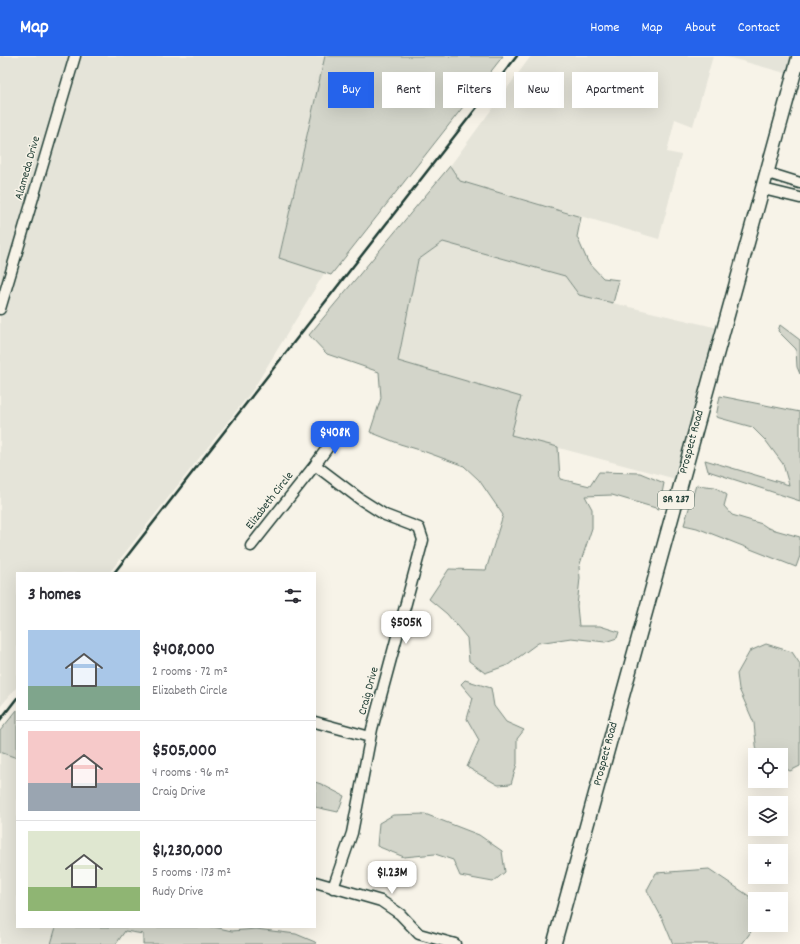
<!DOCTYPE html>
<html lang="en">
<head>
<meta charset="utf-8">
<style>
  :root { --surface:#fff; --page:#f2f2f3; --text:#2b2b33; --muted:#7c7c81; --line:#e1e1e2; --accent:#2563eb }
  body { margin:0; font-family:Dekko,sans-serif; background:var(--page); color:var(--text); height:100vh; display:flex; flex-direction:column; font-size:15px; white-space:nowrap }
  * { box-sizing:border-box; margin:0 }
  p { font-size:13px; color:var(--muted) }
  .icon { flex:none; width:22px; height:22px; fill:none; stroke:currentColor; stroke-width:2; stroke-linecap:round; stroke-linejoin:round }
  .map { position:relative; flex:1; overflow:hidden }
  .side { position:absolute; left:16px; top:516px; width:300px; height:356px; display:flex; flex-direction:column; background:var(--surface); border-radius:0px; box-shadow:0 4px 16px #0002 }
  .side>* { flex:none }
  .banner { position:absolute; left:328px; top:16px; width:380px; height:36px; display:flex; gap:8px }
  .fabs { position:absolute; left:748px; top:692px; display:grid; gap:8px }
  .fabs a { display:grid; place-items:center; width:40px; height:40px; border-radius:0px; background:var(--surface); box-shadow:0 4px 16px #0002; font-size:20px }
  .price { position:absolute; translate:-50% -34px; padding:0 9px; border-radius:8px; background:#fff; color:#222; font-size:13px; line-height:26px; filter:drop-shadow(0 1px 2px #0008) }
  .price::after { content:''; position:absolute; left:50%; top:24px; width:12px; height:9px; margin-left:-6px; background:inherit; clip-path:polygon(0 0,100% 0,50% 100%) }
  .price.active { background:var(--accent); color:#fff }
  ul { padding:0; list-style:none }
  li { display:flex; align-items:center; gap:12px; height:100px; padding:0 12px }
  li+li { border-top:1px solid var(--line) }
  li span { display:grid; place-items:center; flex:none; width:112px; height:80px; border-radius:0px; color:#555 }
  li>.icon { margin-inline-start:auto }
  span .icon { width:48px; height:48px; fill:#fffc; stroke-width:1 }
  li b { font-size:17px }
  h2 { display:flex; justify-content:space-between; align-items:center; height:48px; padding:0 12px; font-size:17px }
  .chip { padding:0 14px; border-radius:0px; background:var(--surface); box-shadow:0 4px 16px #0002; font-size:14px; line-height:36px }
  .chip.active { background:var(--accent); color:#fff }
  header { display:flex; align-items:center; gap:24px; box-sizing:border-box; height:56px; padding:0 20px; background:var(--accent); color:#fff }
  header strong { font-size:19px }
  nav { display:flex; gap:22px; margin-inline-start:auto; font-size:14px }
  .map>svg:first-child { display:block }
  .built { fill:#e5e4d9 }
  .green { fill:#d3d5ca; stroke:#79897f }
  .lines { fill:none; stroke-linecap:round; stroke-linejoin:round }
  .minor-casing { stroke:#1f3d34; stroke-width:13 }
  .major-casing { stroke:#1f3d34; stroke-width:16 }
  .minor { stroke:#f7f3e8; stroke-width:10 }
  .major { stroke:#f7f3e8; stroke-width:13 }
  .rail { stroke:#1f3d34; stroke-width:2.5 }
  .labels { text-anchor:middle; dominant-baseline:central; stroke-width:3; stroke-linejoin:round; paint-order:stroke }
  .shield { fill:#f7f3e8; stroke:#60746a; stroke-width:1 }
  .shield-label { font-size:11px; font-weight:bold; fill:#1f3d34 }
  .street-label { font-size:12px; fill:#1f3d34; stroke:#f7f3e8 }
</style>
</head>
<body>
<header>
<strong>Map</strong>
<nav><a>Home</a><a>Map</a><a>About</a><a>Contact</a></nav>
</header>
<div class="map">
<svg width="800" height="888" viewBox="0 0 800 888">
  <rect width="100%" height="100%" fill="#f7f3e8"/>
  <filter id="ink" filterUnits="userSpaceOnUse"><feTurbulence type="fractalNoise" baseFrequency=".025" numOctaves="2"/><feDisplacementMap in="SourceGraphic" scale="8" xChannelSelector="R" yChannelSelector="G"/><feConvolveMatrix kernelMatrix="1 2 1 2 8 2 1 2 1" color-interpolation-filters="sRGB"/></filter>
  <g filter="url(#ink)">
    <path class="built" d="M0,0H325L279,201L325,216L252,335L109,517H17V631L0,651Z
      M531,0H713L693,70L675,63L667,96L681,99L659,183L460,125L450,110Z
      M724,0H794L789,18Z
      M443,186L565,220L579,239L718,272L676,423L510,379L521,342L398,305L418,204Z
      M0,696L17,702V871H56L51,888H0Z"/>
    <path class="green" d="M325,0H503L331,219L279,202Z
      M450,110L460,125L581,161L577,181L588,206L603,222L619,224L613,247L579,239L565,220L443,186L418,204L398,305L521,341L511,379L558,391L560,423L590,430L599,416L640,417L664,427L659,453L612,439L585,440L592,453V472L579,511L580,522L577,550L579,570H600L619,576L617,582L605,586L571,582L538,587L508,609L485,617L469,605L467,582L447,558L429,543L449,513L486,514L503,459L479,424L464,410L423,395L400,388L370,376L381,342L379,316L327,298L309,279Z
      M780,269L800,284V318L797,311L796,293L778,275Z
      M720,340L800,356V445L708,415L705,404L789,429L783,408L766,385L752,371L716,361Z
      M696,429L715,431L727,439L724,450L732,459L762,468L768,472L800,481V500L796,511L697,472L684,469Z
      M766,588L792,596L800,608V710L790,715L781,710V699H757L754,667L739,633L737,618L750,595Z
      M465,624L491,632L494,650L506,666L524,674L517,683V708L511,728L498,729L467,711L479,684L467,663L473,642L461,628Z
      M17,654V702L0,696V675Z
      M315,726L321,728L344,740L338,756L315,751Z
      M425,758L479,779L502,795L505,816L493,826L460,820L453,804L435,798L404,801L377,790L379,767L393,759Z
      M709,813L749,840L755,857L756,869L742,888H673L663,864L647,834L656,817Z
      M56,871H214L232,875L256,873L296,878L315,886L317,888H143V878L125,875L116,888H51Z"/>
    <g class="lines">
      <defs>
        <path id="minor" d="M768,117L800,127
          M763,133L800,142
          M0,253L75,0
          M315,409L360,443L385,459L419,472L423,484L372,673L352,777L333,832
          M251,490L315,409L338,377
          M315,666L370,681
          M315,826L381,845L400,858L419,878L455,888"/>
        <path id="major" d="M554,888L799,0"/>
      </defs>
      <use href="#minor" class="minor-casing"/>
      <use href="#major" class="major-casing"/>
      <use href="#minor" class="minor"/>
      <use href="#major" class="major"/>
      <path class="rail" d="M114,517L517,0
        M0,664L17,642"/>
    </g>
  </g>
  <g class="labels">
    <rect class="shield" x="658" y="435" width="36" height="18" rx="3"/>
    <g class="shield-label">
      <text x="676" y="444">SR 237</text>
    </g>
    <g class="street-label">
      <text transform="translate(28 112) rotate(-74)">Alameda Drive</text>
      <text transform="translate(692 386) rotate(-75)">Prospect Road</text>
      <text transform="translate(270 445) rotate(-52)">Elizabeth Circle</text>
      <text transform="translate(369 635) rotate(-75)">Craig Drive</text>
      <text transform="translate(606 698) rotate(-75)">Prospect Road</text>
    </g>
  </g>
</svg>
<div class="fabs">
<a><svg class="icon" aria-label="locate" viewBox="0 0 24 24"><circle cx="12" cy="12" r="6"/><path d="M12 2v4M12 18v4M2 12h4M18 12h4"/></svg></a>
<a><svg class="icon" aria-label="layers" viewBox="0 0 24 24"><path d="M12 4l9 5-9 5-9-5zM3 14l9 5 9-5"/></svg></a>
<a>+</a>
<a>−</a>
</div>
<b class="price active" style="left:335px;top:399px">$408K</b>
<b class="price" style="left:406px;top:589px">$505K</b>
<b class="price" style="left:392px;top:839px">$1.23M</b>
<div class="banner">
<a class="chip active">Buy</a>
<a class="chip">Rent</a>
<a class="chip">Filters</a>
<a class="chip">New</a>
<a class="chip">Apartment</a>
</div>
<section class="side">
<h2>3 homes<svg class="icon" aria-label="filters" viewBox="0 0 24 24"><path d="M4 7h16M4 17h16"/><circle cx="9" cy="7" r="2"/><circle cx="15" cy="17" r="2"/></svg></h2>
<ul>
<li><span style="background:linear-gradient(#a9c7e8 70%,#7fa58c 0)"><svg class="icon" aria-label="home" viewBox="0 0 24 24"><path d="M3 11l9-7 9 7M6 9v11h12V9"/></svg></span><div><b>$408,000</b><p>2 rooms · 72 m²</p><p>Elizabeth Circle</p></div></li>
<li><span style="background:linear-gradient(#f6c9c9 65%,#9aa5b1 0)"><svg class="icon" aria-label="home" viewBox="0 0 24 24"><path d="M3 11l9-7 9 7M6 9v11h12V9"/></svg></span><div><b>$505,000</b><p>4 rooms · 96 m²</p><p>Craig Drive</p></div></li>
<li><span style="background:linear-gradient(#dfe7d0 70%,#8fb573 0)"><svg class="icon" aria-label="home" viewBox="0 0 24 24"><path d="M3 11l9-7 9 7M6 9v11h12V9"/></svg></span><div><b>$1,230,000</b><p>5 rooms · 173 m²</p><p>Rudy Drive</p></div></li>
</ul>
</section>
</div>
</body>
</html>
